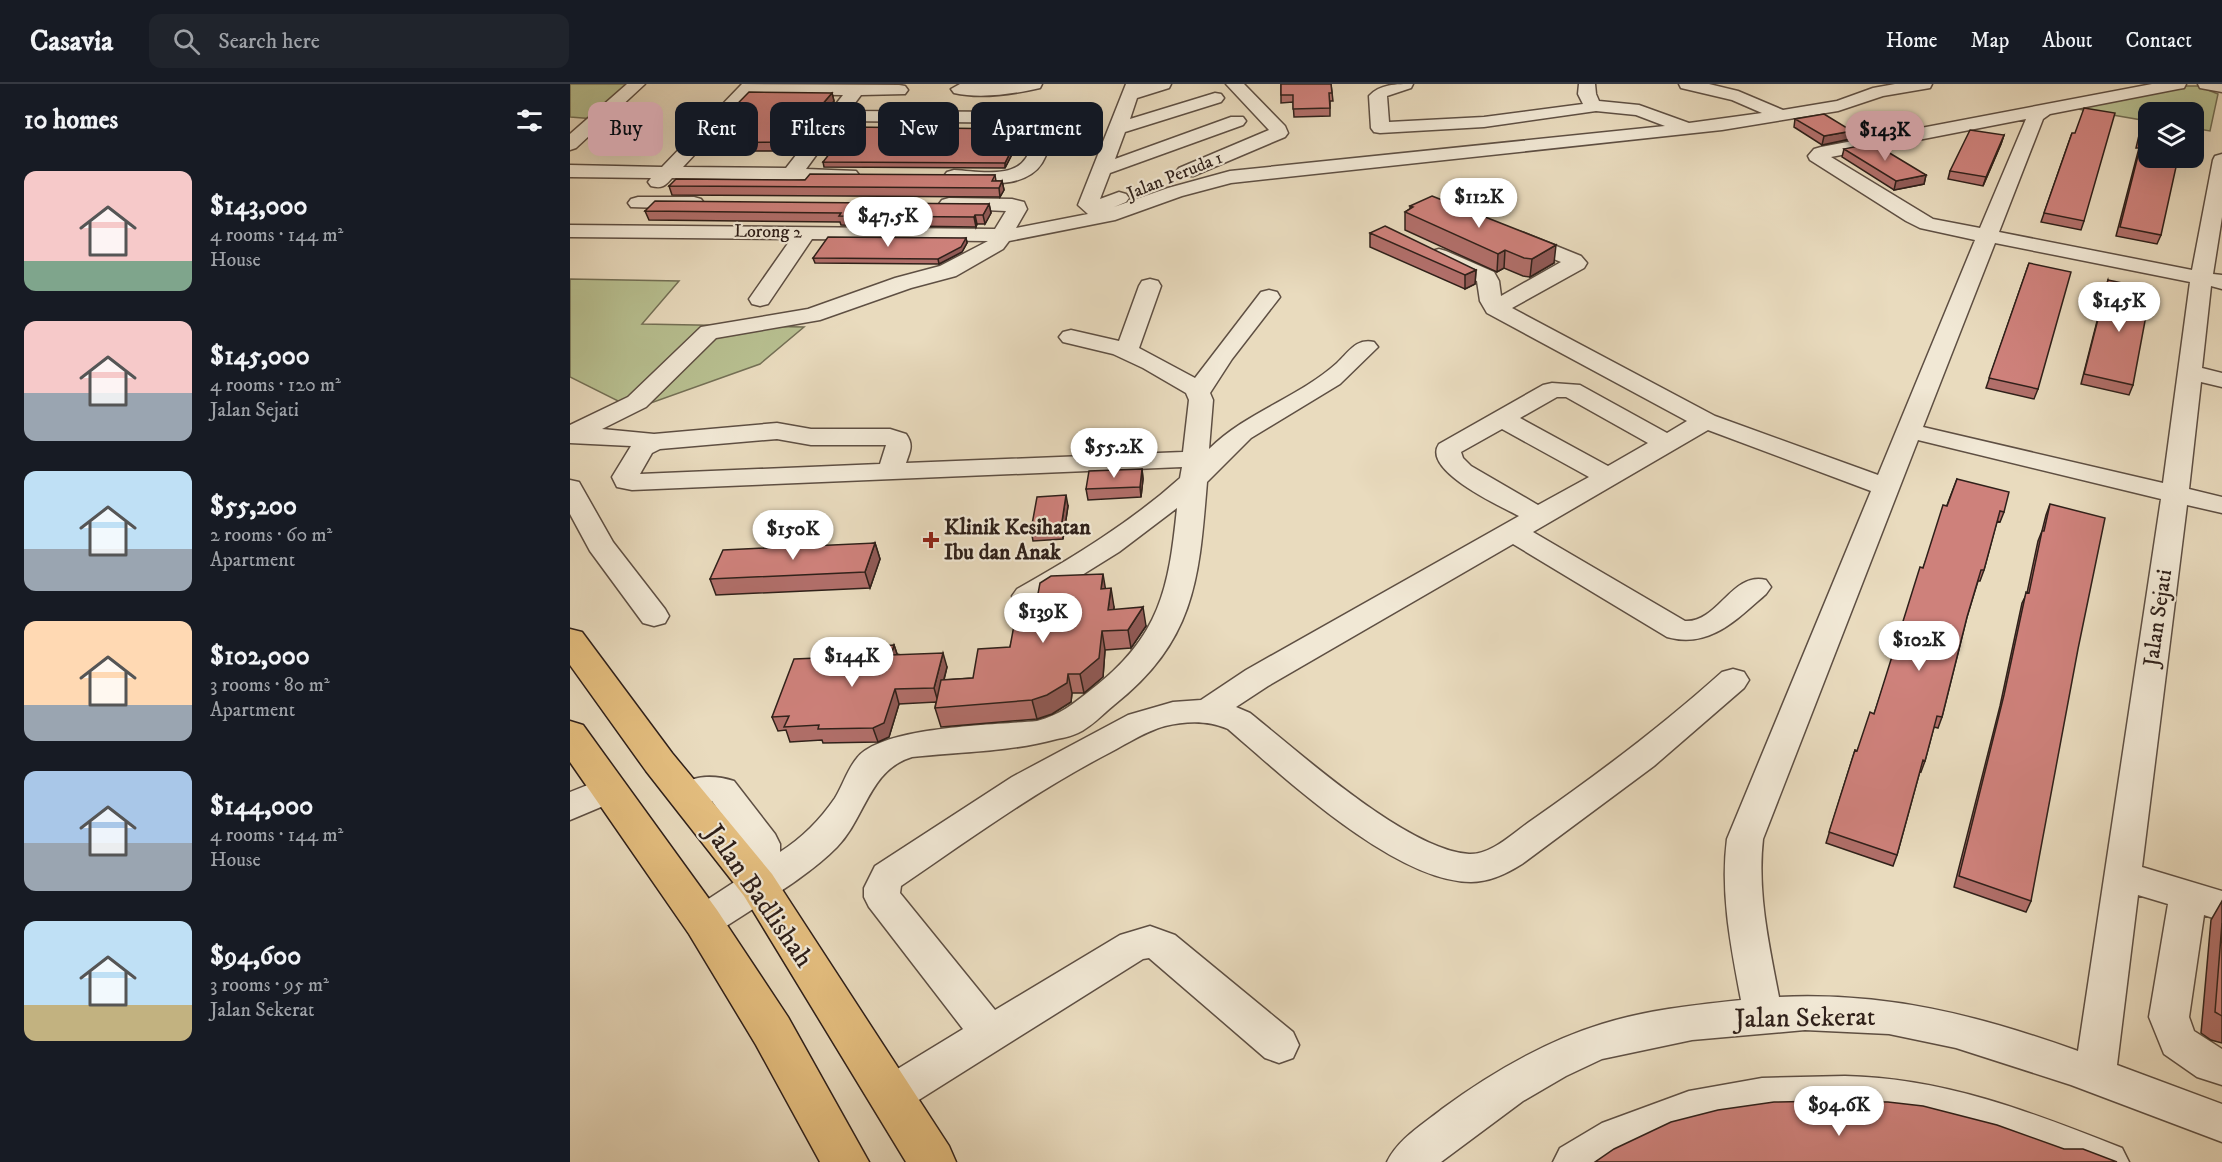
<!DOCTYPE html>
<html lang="en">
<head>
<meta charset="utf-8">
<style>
  :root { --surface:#171b24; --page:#20242c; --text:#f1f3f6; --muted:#9ea1a6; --line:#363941; --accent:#c59692 }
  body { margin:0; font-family:"IM FELL DW Pica",serif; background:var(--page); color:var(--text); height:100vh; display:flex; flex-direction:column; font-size:22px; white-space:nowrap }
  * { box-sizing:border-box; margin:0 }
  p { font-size:20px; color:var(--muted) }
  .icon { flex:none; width:33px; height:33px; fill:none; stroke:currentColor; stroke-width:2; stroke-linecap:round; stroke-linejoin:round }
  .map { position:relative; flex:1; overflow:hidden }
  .drawer { display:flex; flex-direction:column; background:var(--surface); width:570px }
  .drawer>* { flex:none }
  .top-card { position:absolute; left:18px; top:18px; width:570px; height:54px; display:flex; gap:12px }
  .tools { position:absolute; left:1568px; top:18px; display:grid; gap:12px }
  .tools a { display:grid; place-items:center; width:66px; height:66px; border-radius:12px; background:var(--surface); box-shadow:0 6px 24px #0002; font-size:30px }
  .price { position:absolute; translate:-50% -51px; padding:0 14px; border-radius:21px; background:#fff; color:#222; font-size:20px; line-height:39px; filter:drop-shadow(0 2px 3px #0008) }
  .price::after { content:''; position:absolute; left:50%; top:36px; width:18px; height:14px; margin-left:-9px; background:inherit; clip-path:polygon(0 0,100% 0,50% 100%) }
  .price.selected { background:var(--accent); color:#111 }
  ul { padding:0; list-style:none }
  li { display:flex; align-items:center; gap:18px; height:150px; padding:0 24px }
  li span { display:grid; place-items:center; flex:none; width:168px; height:120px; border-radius:12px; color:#555 }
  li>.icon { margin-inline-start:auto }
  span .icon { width:72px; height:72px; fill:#fffc; stroke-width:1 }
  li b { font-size:26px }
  h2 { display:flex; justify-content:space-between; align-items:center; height:72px; padding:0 24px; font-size:26px }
  .tag { padding:0 21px; border-radius:12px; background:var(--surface); box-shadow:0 6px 24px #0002; font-size:21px; line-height:54px }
  .tag.selected { background:var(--accent); color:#111 }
  header { display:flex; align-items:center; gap:36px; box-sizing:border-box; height:84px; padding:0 30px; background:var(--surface); border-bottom:2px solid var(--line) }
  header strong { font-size:28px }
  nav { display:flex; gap:33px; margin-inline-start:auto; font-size:21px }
  .search { width:420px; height:54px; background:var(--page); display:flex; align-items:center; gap:15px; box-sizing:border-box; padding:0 21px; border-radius:12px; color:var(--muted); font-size:22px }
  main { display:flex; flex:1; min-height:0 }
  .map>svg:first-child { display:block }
  .green { fill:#b8c091; stroke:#747056; stroke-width:1.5 }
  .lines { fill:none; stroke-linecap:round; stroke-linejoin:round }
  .minor-casing { stroke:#5e4f43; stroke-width:3 }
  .major-casing { stroke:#2f201a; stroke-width:3 }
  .minor { fill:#f1e8d5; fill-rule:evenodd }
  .major { fill:#e4be7f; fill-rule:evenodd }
  .wall { fill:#b16f6a; stroke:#2f201a; stroke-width:1.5 }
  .shaded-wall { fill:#905a56; stroke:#2f201a; stroke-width:1.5 }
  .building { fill:#ce817b; stroke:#2f201a; stroke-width:1.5 }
  .poi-dot { fill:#8f2418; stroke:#f1e8d5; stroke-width:2 }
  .labels { text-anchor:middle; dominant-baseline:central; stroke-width:4.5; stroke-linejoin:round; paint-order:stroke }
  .far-street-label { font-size:18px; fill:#2f201a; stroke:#f1e8d5 }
  .poi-label { font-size:22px; font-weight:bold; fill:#2f201a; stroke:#f1e8d5; text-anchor:start }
  .street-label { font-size:22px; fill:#2f201a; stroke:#f1e8d5 }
  .near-street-label { font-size:27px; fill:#2f201a; stroke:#f1e8d5 }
</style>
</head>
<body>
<header>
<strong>Casavia</strong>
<div class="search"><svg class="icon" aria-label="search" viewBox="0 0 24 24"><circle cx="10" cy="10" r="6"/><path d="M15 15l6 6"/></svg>Search here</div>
<nav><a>Home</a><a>Map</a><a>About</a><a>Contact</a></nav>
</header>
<main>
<section class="drawer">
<h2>10 homes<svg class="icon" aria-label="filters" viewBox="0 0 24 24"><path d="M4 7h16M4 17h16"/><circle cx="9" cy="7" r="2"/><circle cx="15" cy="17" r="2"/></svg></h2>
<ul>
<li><span style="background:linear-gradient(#f6c9c9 75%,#7fa58c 0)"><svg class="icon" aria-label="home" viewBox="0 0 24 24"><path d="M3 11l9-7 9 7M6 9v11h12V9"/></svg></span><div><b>$143,000</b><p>4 rooms · 144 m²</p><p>House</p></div></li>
<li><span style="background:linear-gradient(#f6c9c9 60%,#9aa5b1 0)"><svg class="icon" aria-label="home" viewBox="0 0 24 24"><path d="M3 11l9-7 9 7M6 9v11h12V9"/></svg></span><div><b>$145,000</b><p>4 rooms · 120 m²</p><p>Jalan Sejati</p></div></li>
<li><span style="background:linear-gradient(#bfe0f5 65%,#9aa5b1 0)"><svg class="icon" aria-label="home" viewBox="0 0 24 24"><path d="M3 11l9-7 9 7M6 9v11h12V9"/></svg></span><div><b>$55,200</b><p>2 rooms · 60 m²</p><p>Apartment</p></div></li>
<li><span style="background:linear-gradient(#ffd9b3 70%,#9aa5b1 0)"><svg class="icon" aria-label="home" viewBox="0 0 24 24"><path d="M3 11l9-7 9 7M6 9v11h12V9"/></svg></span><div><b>$102,000</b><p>3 rooms · 80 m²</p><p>Apartment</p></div></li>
<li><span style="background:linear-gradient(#a9c7e8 60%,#9aa5b1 0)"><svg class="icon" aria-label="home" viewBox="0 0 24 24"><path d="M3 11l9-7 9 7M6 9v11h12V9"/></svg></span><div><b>$144,000</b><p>4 rooms · 144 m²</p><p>House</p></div></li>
<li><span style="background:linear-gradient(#bfe0f5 70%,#c2b280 0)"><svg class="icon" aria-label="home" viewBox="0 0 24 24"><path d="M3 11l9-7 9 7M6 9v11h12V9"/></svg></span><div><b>$94,600</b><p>3 rooms · 95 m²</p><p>Jalan Sekerat</p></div></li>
</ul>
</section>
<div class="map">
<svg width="1652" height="1078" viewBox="0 0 1652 1078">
  <rect width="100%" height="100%" fill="#e9dbbe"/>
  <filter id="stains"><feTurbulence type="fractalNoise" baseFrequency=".00333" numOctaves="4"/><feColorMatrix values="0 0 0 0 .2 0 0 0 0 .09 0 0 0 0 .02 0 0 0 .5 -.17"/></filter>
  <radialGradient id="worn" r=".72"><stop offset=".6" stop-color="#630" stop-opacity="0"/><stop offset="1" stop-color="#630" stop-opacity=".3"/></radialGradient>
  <path class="green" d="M0,0H64L25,35L0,33Z
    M1615,2H1628L1648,10L1640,47L1623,44V28H1578V37L1507,25L1517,20Z
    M0,195L109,197L72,240L234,243L190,280L64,325L0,293Z"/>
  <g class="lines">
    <defs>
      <path id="minor" d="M57,0H75L6,64L0,66V50Z
        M172,0L329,1L335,2L338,6L335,10L291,11L279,27L467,28L487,31L490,35C484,49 480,65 472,79C455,106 412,99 384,98L377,96L374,92L377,88L384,86C405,87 443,95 456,74C463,63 466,50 471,39L271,37L236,85L286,87L289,91L286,95L279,97L102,94C95,102 92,105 81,102L78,98L81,94L0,93V81L92,83ZM181,10L273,11L216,84L113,83Z
        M390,0H472L470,4C444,10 410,15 384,9L381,5Z
        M556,0H601L599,4L567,14L560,35L645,9L651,10L654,14L651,18L555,48L545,75L661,33H673L676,37L673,41L540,89L530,115L549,108L556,110L559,114L556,118L544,123L598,104L660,87L1095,42L1066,31L1026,27L914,43L810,49L804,48L801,44L799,12C810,0 826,0 843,0L841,4L817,12L819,38L914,33L1013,20L1008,10L1009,0H1025L1026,10L1029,17L1069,21L1119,39L1192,29L1162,16L1111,4L1109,0H1139L1168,7L1213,26L1267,17L1303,4L1325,0H1362L1360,4L1313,12L1268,27L1152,46L661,99L612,112L545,136L439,157L433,165L386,192L341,204L250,236L146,254L76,323L32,345L84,350L207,339L241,345H320L336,350C344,361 340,367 336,379L613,368L619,316L616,309L573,284L543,270L493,258L489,253L493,248L501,246L549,257L569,202L572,197L580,195L588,197L591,202L569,264L625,294L691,208L699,206L707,208L710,213L662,275L640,309L643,316L639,365C676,328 728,314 767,279C779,268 786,254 804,258L808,263L770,300L681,354L637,398C629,494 626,556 544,621C533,630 521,643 508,649C502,652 493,654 487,655C440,668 389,668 342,673C299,686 296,733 267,763C237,794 183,824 146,849L133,853L120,849L114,838L120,827L172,793C181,758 161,745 142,717L118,726L106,722L101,713C114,690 142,690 164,697L205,750L210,760V768C232,754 250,736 265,714C273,701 277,686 287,674C312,642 426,641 467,637C490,631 503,620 522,605C590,553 599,504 607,424L549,468L467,519L457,521L447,519L442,512L447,505C504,473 561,438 610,394L612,383L62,406L47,403L42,393L61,362L0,359V341L58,313L131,243L238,225L325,194L370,182L418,157L242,155L198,220L190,222L182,220L179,215L221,155L0,153V141L425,145L436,127L372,124L369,120L372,116L379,114L442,115L454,118L457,125L446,144L518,130L508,121ZM207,355L241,361H316L310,380L70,390L82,369L90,365Z
        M656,0H674L715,42L718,49L715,53L623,92H609L606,88L609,84L699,46Z
        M1582,0H1616L1614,4L1608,5L1480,30L1473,35L1429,148L1622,186L1643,76L1645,72L1652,70V133L1643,190L1652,191V205L1641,202L1632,284L1652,289V303L1631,298L1619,405L1652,413V429L1617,421L1572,783L1652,807V837L1634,831L1619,933L1624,947L1652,965V1001L1627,993L1594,970L1579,933L1598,820L1568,811L1547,981L1652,1020V1058L1501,1001L1386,964L1319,950L1235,946L1122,956L1032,975L996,992L953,1017L871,1078H817C828,1055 852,1041 872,1025C921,989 974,958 1032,940C1076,926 1124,921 1171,916C1161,863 1150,809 1157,755L1301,407L1138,346L963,448L1115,537C1148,539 1162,487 1196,496L1201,503L1196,510C1167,535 1140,565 1097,553L943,460L698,602L666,623L680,629C730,669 837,766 899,770C922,771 944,748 962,736C1028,690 1092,642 1152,588L1163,585L1174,588L1179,596L1174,604L1084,682L952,780C938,789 919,798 901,798C825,798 714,693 658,645C638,636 616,637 595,642C576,647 558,659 541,668C467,706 400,755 331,802L330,809L425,926L550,851L580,842L605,851L723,948L729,961L723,974L709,979L695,974L579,874L573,875L336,1024L321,1030L306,1024L300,1011L306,998L393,945L299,823L294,813V804L305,782L442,693L558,631L603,618L631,616L676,586L949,432C930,422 851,386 869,360L973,301L982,299L1010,301L1097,349L1117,337L917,229L910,217L907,197L862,175L858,171L862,167L869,165L876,167L924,188L929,197L931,212L991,178L940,157L937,153L940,149L947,147L954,149L1011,172L1017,179L1014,184L942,224L1145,332L1308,391L1405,156L1350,144L1336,137L1240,76L1238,72L1244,65L1251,63ZM1456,35L1410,144L1363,135L1261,73ZM1425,159L1620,198L1593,399L1353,343ZM987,313H996L1078,359L1038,382L950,334ZM932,345L1019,393L968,421L901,382L893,374L891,368ZM1348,356L1591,415L1508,967C1408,931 1316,908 1209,913C1199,861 1187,808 1193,755Z
        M1628,0H1652V8L1630,4Z
        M68,113H124L131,115L134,119L131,123L124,125L61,123L58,119L61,115Z
        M0,396L9,398L43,458L95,525L99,532L95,539L84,542L73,539L20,467L0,430Z
        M38,693L50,697L55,706L50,715L0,736V708Z
        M1275,992C1374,994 1461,1028 1552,1064L1559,1078H1485L1419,1054L1346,1035L1311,1031L1251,1030L1199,1031L1143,1039L1096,1052L1042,1078H983L990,1064L1032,1039L1119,1007L1192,994Z"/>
      <path id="major" d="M0,545L12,548L102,669L202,790L379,1062L386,1078H336L174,812L76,687L0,581Z
        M0,637L13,641L147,826L218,933L299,1078H250L186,961L119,850L0,678Z"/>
    </defs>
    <use href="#minor" class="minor-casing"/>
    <use href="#major" class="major-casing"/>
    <use href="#minor" class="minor"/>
    <use href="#major" class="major"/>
  </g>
  <path class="wall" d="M711,0H761L763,17H760V32L724,33L723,18L711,19Z
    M262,9L264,17L222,67H132L129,59Z
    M1573,34L1591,151L1587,160L1546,152L1569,64H1566Z
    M1225,35L1282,47L1280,55L1252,61L1224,43Z
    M453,49L435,84L254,83L253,78Z
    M1502,49L1514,137L1511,146L1471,138Z
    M1434,51L1431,60L1413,102L1378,95L1380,87Z
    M1274,65L1356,91L1354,100L1324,106L1272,73Z
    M425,91L426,97H432L434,106L430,113L102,111L99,102L235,96Z
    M419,120L421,129L415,140H407L406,143L271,141L270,138L79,136L75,127Z
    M840,122L984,179L960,193L953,192L934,184L927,188L835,146V128L840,125Z
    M800,149L906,186L905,200L895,205L800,163Z
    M396,154L397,159L392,168L369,180L245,179L243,174Z
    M1459,179L1468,305L1464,315L1416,304Z
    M1538,196L1563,301L1559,311L1511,300L1535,206Z
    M572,385L573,395L571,413L518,416L516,405Z
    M1387,395L1434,428L1430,438L1427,437L1414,486L1410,497H1408L1397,533L1372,633L1368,644L1364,643L1355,677L1351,688L1350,687L1327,771L1323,782L1256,759L1285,666L1287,667L1304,630L1353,484Z
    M1480,420L1461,817L1456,828L1384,803L1430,622L1452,519L1457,509L1468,457L1472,447L1476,431Z
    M498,422L493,455L463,457L461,446Z
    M305,459L310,475L300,504L146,511L140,495Z
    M535,504L544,523V526L576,542L561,564L535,566L533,593L514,609H502L501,618L482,630L467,635L371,643L365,624L366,618L329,620L319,653L308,658L253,659L252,656L220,658L216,646L208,647L202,633L296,572L324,561L327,570L377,583L374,596L403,594L440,563L450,525L467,515Z
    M1652,817V959L1641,956L1631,949L1641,836Z"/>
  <path class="shaded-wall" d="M262,9L264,17L222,67L220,58Z
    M452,45L453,49L435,84V79Z
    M1282,47L1280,55L1252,61L1254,52Z
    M1434,51L1431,60L1413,102L1416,93Z
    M1356,91L1354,100L1324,106L1326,97Z
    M432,97L434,106L430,113L429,104Z
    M419,120L421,129L415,140L413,131Z
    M405,131L407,140L406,143L404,133Z
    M396,154L397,159L392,168L369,180L368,175Z
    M986,161L984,179L960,193L962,175Z
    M935,166L934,184L927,188L928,170Z
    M906,186L905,200L895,205V191Z
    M572,385L573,395L571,413L570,403Z
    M496,411L498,422L493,455L491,444Z
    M305,459L310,475L300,504L295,488Z
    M533,490L536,508L531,505Z
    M541,504L544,523L541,545L538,526Z
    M573,523L576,542L561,564L558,546Z
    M532,547L535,566L533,593L514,609L510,590Z
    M324,561L329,576L321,571Z
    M373,569L377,583L368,618L364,604Z
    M498,590L502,609L501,618L482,630L467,635L462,616Z
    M325,605L329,620L319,653L308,658L303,644Z"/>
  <path class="building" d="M711,0H761L762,9H759L760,24L723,25V11H711Z
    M179,8L262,9L220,58L129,59Z
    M1514,24L1545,29L1514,137L1474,129L1502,49H1505Z
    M1254,30L1282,47L1254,52L1225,35Z
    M1573,34H1578V74H1608L1591,151L1550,143L1572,56L1569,55Z
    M280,43L452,45L435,79L253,78Z
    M1400,46L1434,51L1416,93L1380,87Z
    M1303,59L1356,91L1326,97L1274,65Z
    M240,90L425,91L422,97H432L429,104L99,102L106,95L235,96Z
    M862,112L986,161L962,175L954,174L935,166L928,170L835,128L843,123L840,122Z
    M85,117L419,120L413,131H405L404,133L269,132L271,129L75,127Z
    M815,142L906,186L895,191L800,149Z
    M258,153L396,154L391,163L368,175L243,174Z
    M1459,179L1501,188L1468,305L1419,294Z
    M1538,196L1581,205L1563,301L1514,290Z
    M572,385L570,403L516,405L519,387Z
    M1387,395L1439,408L1434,428L1430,427L1414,486H1411L1397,533L1372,633L1367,632L1355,677L1353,676L1327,771L1259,748L1285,666L1287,667L1300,628L1304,630L1350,483L1353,484L1373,421L1377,422Z
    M496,411L491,444L461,446L467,413Z
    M1480,420L1535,434L1508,565L1461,817L1389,792L1434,611L1456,508L1459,509L1472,447H1474Z
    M305,459L295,488L140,495L153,466Z
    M533,490L531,505L541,504L538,526L573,523L558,546L532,547L529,574L510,590H498L497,599L477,611L462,616L365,624L371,596L403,594L408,565L440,563L447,525H450L452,516L467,515L470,499L481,492Z
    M324,561L321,571L373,569L364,604L325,605L314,639L303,644L248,645L249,641L214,643L219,632L202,633L224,575L296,572L298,563Z
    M1652,839V932L1645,928Z
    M1257,1017L1318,1018L1353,1022L1427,1041L1494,1065H1513L1547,1078H1025L1044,1065L1101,1038L1148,1026L1204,1018Z"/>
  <path class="poi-dot" d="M358 447h6v6h6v6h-6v6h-6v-6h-6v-6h6z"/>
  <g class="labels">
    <g class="far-street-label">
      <text transform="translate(605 92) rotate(-22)">Jalan Peruda 1</text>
      <text transform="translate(198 148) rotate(1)">Lorong 2</text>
    </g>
    <g class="poi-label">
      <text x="374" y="443">Klinik Kesihatan<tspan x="374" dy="25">Ibu dan Anak</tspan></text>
    </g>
    <g class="street-label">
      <text transform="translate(1588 534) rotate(-82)">Jalan Sejati</text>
    </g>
    <g class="near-street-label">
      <text transform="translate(189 812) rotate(55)">Jalan Badlishah</text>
      <text transform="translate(1235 934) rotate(-1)">Jalan Sekerat</text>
    </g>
  </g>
  <rect width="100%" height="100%" filter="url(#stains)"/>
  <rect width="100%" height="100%" fill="url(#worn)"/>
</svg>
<div class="tools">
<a><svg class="icon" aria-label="layers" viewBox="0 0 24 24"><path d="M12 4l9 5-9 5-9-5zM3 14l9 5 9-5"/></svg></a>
</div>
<b class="price selected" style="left:1315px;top:78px">$143K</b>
<b class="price" style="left:909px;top:145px">$112K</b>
<b class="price" style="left:318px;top:164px">$47.5K</b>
<b class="price" style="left:1549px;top:249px">$145K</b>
<b class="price" style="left:544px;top:395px">$55.2K</b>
<b class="price" style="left:223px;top:477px">$150K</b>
<b class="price" style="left:473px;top:560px">$139K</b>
<b class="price" style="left:1349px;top:588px">$102K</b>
<b class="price" style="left:282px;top:604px">$144K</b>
<b class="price" style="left:1269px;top:1053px">$94.6K</b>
<div class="top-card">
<a class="tag selected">Buy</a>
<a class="tag">Rent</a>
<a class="tag">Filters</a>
<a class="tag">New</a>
<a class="tag">Apartment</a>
</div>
</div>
</main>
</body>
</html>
